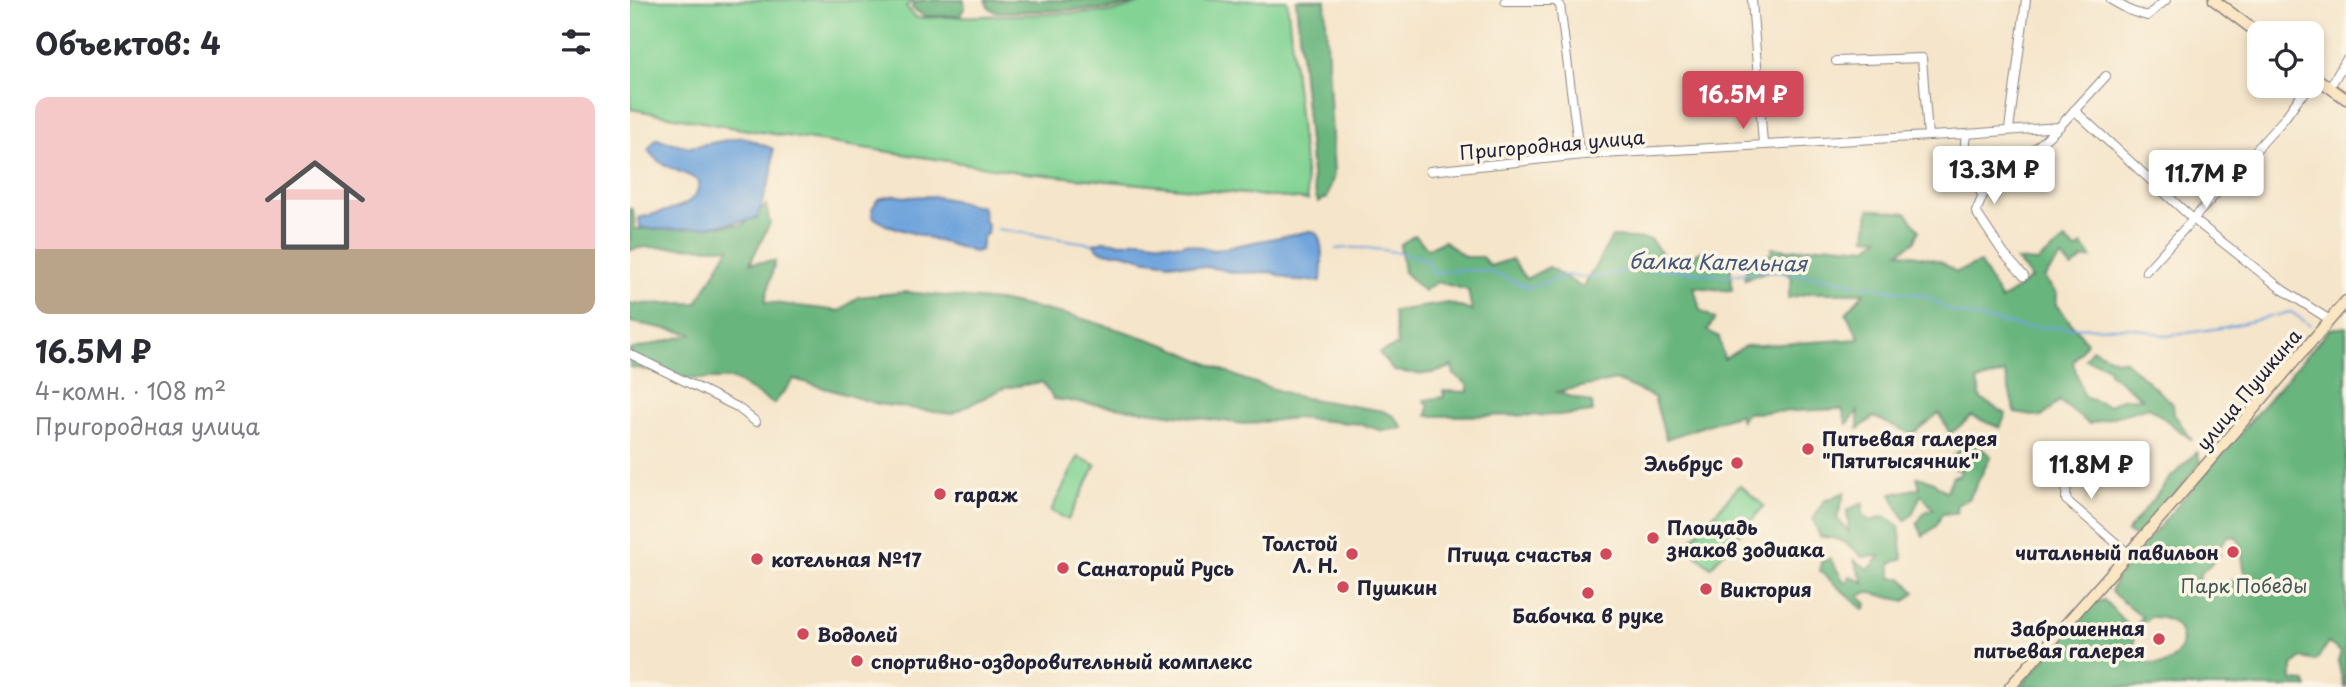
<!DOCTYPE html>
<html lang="ru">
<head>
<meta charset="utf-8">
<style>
  :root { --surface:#fff; --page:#f7f7f7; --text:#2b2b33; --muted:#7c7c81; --line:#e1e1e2; --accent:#d1495b }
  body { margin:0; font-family:"Playpen Sans",sans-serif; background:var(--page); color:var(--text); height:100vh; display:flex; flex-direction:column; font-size:26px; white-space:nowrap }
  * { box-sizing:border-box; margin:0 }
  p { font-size:23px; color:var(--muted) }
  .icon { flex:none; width:38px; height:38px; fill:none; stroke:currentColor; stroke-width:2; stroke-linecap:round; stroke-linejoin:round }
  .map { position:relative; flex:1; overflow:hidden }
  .drawer { display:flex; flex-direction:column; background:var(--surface); width:630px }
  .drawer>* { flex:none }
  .fabs { position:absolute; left:1617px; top:21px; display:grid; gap:14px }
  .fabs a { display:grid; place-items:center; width:77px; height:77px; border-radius:14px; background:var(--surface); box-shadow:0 4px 10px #0003; font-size:35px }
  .price { position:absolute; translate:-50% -60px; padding:0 16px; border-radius:7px; background:#fff; color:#222; font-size:23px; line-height:46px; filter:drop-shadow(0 2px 4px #0008) }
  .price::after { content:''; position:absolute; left:50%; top:42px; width:21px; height:16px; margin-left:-10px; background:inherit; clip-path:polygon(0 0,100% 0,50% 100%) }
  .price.selected { background:var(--accent); color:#fff }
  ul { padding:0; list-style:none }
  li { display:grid; align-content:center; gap:14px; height:371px; padding:0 35px }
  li+li { border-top:2px solid var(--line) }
  li span { display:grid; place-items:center; height:217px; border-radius:14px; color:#555 }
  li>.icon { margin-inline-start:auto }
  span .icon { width:126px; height:126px; fill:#fffc; stroke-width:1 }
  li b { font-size:30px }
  h2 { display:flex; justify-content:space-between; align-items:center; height:84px; padding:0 35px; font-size:30px }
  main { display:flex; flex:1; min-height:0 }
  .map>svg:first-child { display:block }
  .green { fill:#82d394; stroke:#527a68; stroke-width:2 }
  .forest { fill:#69b57e; stroke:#466c5c; stroke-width:2; fill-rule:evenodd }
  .water { fill:#70a4dc; stroke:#49638c; stroke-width:2 }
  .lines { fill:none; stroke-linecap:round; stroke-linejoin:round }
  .stream { stroke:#70a4dc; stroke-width:2 }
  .street-casing { stroke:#8c8482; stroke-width:10 }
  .secondary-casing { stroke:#8c8482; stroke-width:13 }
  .street { stroke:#fff; stroke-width:8 }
  .secondary { stroke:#fbe6c3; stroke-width:10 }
  .poi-dot { fill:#d1495b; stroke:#fcf5e5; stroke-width:2.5 }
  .labels { text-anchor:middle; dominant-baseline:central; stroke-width:7; stroke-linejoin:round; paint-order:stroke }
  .street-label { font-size:19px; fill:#22223b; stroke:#fcf5e5 }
  .poi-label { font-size:19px; font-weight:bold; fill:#22223b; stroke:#fcf5e5; text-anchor:start }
  .park-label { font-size:19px; fill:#3f5756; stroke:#fcf5e5 }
  .water-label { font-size:21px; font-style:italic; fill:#41567b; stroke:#fcf5e5 }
</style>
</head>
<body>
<main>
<section class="drawer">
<h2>Объектов: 4<svg class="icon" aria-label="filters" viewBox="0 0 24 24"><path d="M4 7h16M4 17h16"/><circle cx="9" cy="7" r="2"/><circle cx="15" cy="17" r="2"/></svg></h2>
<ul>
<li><span style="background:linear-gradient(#f6c9c9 70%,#b9a48a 0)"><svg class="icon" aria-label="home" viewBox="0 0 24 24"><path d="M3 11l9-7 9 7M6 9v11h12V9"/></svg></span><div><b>16.5M ₽</b><p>4-комн. · 108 m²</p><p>Пригородная улица</p></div></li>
</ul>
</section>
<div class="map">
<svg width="1716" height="687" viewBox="0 0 1716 687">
  <rect width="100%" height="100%" fill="#fcf5e5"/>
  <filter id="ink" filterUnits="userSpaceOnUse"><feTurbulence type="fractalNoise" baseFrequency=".0143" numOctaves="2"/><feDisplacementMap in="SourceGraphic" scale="14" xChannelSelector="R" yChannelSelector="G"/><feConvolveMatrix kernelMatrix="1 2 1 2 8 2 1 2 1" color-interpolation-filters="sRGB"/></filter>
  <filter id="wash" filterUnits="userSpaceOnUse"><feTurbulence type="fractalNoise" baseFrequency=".00686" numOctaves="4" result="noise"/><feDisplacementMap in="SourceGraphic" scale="28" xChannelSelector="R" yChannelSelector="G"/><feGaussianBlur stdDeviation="1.57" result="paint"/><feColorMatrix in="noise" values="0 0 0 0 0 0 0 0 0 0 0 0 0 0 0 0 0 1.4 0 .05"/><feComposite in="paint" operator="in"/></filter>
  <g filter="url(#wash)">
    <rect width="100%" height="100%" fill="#f5e5ca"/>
    <path class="green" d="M0,0H283L276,7L287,18L483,12L510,3V0H657L678,200L395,173L99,127L0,109Z
      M448,457L466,465L438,520L421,511Z
      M1110,485L1134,506L1081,567L1056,546Z"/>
    <path class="forest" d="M292,0H334L335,8L329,16H294L282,8L283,3Z
      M355,0H505V3L481,9L365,12L358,6Z
      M666,0H695L704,175L697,198L688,202L683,185Z
      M136,205L140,223L120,263L145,261L135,302L210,311L228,297L275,292L378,302L447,317L506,335L539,346L613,379L669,397L753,411L764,416L773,428L753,431L731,424L665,418L615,424L424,399L412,382L374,388L321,414L248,404L164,379L144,404L103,379H66L0,367V350L63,334L0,322V304L67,303L99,248L15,247L0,250V208L3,210L5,229L112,225Z
      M1239,209L1277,213L1289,230L1285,241L1269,252L1310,261L1326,272L1350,263L1371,300L1401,278L1387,260L1407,262L1435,240L1446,250L1452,245L1462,258L1452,259L1442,268L1431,257L1414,278L1427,294L1426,305L1457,342L1443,362L1454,397L1478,406L1491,399L1512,398L1480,374L1477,366L1455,359L1462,349L1486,360H1494L1543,404L1544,414L1562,440L1519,407L1459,424L1429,401L1412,417L1385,413L1375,373L1347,381L1351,399L1376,414L1370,428L1342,416L1320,434L1309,413L1282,434L1244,417L1228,429V411L1217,424L1212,409L1117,413L1111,421L1109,414L1036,439L1024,397L986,380L926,392L962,403L963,412L938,415L797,416L799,406L794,400L814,397L813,391L838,392L837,384L824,375L822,366C802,377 787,374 764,371L749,353L768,345L763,311L819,303L842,311L838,290L807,282L794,291L774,272L770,245L785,235L798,249L814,241L835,257H852L860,266L882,259L896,279L919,267L953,288L982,237L1020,239L1041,265L1073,251L1100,256L1102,291L1064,287L1070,310L1085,319L1077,330L1089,337L1094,359L1115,346L1230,339L1216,313L1234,293H1180L1158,298L1162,278L1151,267L1115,279L1118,260L1141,254L1142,248L1160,250L1202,245L1237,248L1249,238L1236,237Z
      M1716,327V687H1714L1708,661L1711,652L1698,643L1686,661L1672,658L1662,666V681L1676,682L1677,687H1390L1462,604L1474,600L1502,630L1512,617L1481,592L1487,576L1699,329ZM1598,536L1606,537L1610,543L1615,575L1600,582L1597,588L1575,592L1569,575L1590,555L1587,549ZM1521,617C1551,616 1564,645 1537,663C1521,667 1510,662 1504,646C1503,631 1508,625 1521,617Z
      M1334,446H1348L1361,456L1339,499L1327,504L1326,513L1312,514L1306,526L1293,536L1287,523L1295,512L1303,509L1291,494L1282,515L1275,521L1261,494L1290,488L1287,477L1302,481L1316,492L1323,476H1329L1331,470L1325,469L1322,457Z
      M1567,452L1571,463L1508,538L1497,532L1539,479Z
      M1215,492L1207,518L1219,533L1217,510L1233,503V516L1241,521L1254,516L1269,526L1273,559L1261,563V578H1272L1285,592L1275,601L1237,592L1229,596L1237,604L1234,610L1190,571L1191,562L1200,559L1215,583L1220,576L1234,583L1224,560L1239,569L1251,556L1232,557C1221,544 1208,537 1190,537L1183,519L1194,501Z"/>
    <path class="water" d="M113,137L143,149L142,173L127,218C104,224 30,234 10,227L9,218C31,210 69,210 69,181C52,170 31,169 18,150L26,139L60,147Z
      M266,195C278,200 294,194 307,197C322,199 337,204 353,207L354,221L358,224L357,234L353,236L351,250L345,252L256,225L243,217L242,209L248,199Z
      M680,231L687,233C694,247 692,265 691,281H665L641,272L605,273L590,269L517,260L492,253H478L469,250L463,244L473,241L494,243L509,240L552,245L554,243L584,250Z"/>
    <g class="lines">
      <path class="stream" d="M368,229L463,244
        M706,249C737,245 766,252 796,259L803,273C845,267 860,268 898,288L937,275L962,278L1005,269H1039L1093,276L1131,271L1183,276L1296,296L1323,312L1392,327L1504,328L1538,336L1596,327L1661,312L1680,325"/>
    </g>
  </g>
  <g filter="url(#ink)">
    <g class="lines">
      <defs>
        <path id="street" d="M1122,0L1133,144
          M1481,0L1501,11L1517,16L1536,0
          M875,1H925L930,5L948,144L953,155
          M1206,61L1292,58L1298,136
          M1700,87L1716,60
          M1444,110L1563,219L1653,290L1700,320
          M1379,129L1396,0
          M1336,134C1332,160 1336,175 1353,195L1346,212L1374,254L1394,276
          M800,171L953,155L1336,134L1429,127
          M1353,195L1429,127L1476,76
          M1516,271L1654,119L1669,98L1690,81
          M0,354L107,407L126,422
          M1426,451L1437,476L1436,500L1499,554"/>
        <path id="secondary" d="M1584,0L1629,34
          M1682,75L1716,99
          M1380,687L1545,501L1716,301"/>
      </defs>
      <use href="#street" class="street-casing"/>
      <use href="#secondary" class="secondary-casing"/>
      <use href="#street" class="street"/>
      <use href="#secondary" class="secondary"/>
    </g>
  </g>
  <g class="poi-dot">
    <circle cx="1178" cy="449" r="7"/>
    <circle cx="1107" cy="463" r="7"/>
    <circle cx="310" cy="494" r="7"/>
    <circle cx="1023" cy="538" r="7"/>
    <circle cx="1603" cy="552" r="7"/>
    <circle cx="722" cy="554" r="7"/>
    <circle cx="976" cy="554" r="7"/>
    <circle cx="127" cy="559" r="7"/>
    <circle cx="433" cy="568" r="7"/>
    <circle cx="713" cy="587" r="7"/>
    <circle cx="1076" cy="589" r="7"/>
    <circle cx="958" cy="593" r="7"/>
    <circle cx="173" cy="634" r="7"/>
    <circle cx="1529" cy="639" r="7"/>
    <circle cx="227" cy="661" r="7"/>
  </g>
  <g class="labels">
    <g class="street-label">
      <text transform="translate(922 144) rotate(-5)">Пригородная улица</text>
      <text transform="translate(1618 389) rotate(-50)">улица Пушкина</text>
    </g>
    <g class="poi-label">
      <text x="1192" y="438">Питьевая галерея<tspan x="1192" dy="22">"Пятитысячник"</tspan></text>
      <text x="1093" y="463" text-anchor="end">Эльбрус</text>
      <text x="324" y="494">гараж</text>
      <text x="1037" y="527">Площадь<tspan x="1037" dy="22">знаков зодиака</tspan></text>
      <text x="708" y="543" text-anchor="end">Толстой<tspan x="708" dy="22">Л. Н.</tspan></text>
      <text x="1589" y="552" text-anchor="end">читальный павильон</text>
      <text x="962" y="554" text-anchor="end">Птица счастья</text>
      <text x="141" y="559">котельная №17</text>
      <text x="447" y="568">Санаторий Русь</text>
      <text x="727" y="587">Пушкин</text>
      <text x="1090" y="589">Виктория</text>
      <text x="958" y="615" text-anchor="middle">Бабочка в руке</text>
      <text x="1515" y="628" text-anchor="end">Заброшенная<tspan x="1515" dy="22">питьевая галерея</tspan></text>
      <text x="187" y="634">Водолей</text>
      <text x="241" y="661">спортивно-оздоровительный комплекс</text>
    </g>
    <g class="park-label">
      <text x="1614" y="585">Парк Победы</text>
    </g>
    <g class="water-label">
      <text transform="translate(1088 261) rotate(1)">балка Капельная</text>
    </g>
  </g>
</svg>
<div class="fabs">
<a><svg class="icon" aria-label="locate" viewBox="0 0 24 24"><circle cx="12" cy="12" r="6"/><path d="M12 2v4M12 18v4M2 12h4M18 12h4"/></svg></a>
</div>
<b class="price selected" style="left:1113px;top:131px">16.5M ₽</b>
<b class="price" style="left:1364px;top:206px">13.3M ₽</b>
<b class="price" style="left:1576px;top:210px">11.7M ₽</b>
<b class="price" style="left:1461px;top:501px">11.8M ₽</b>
</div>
</main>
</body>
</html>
